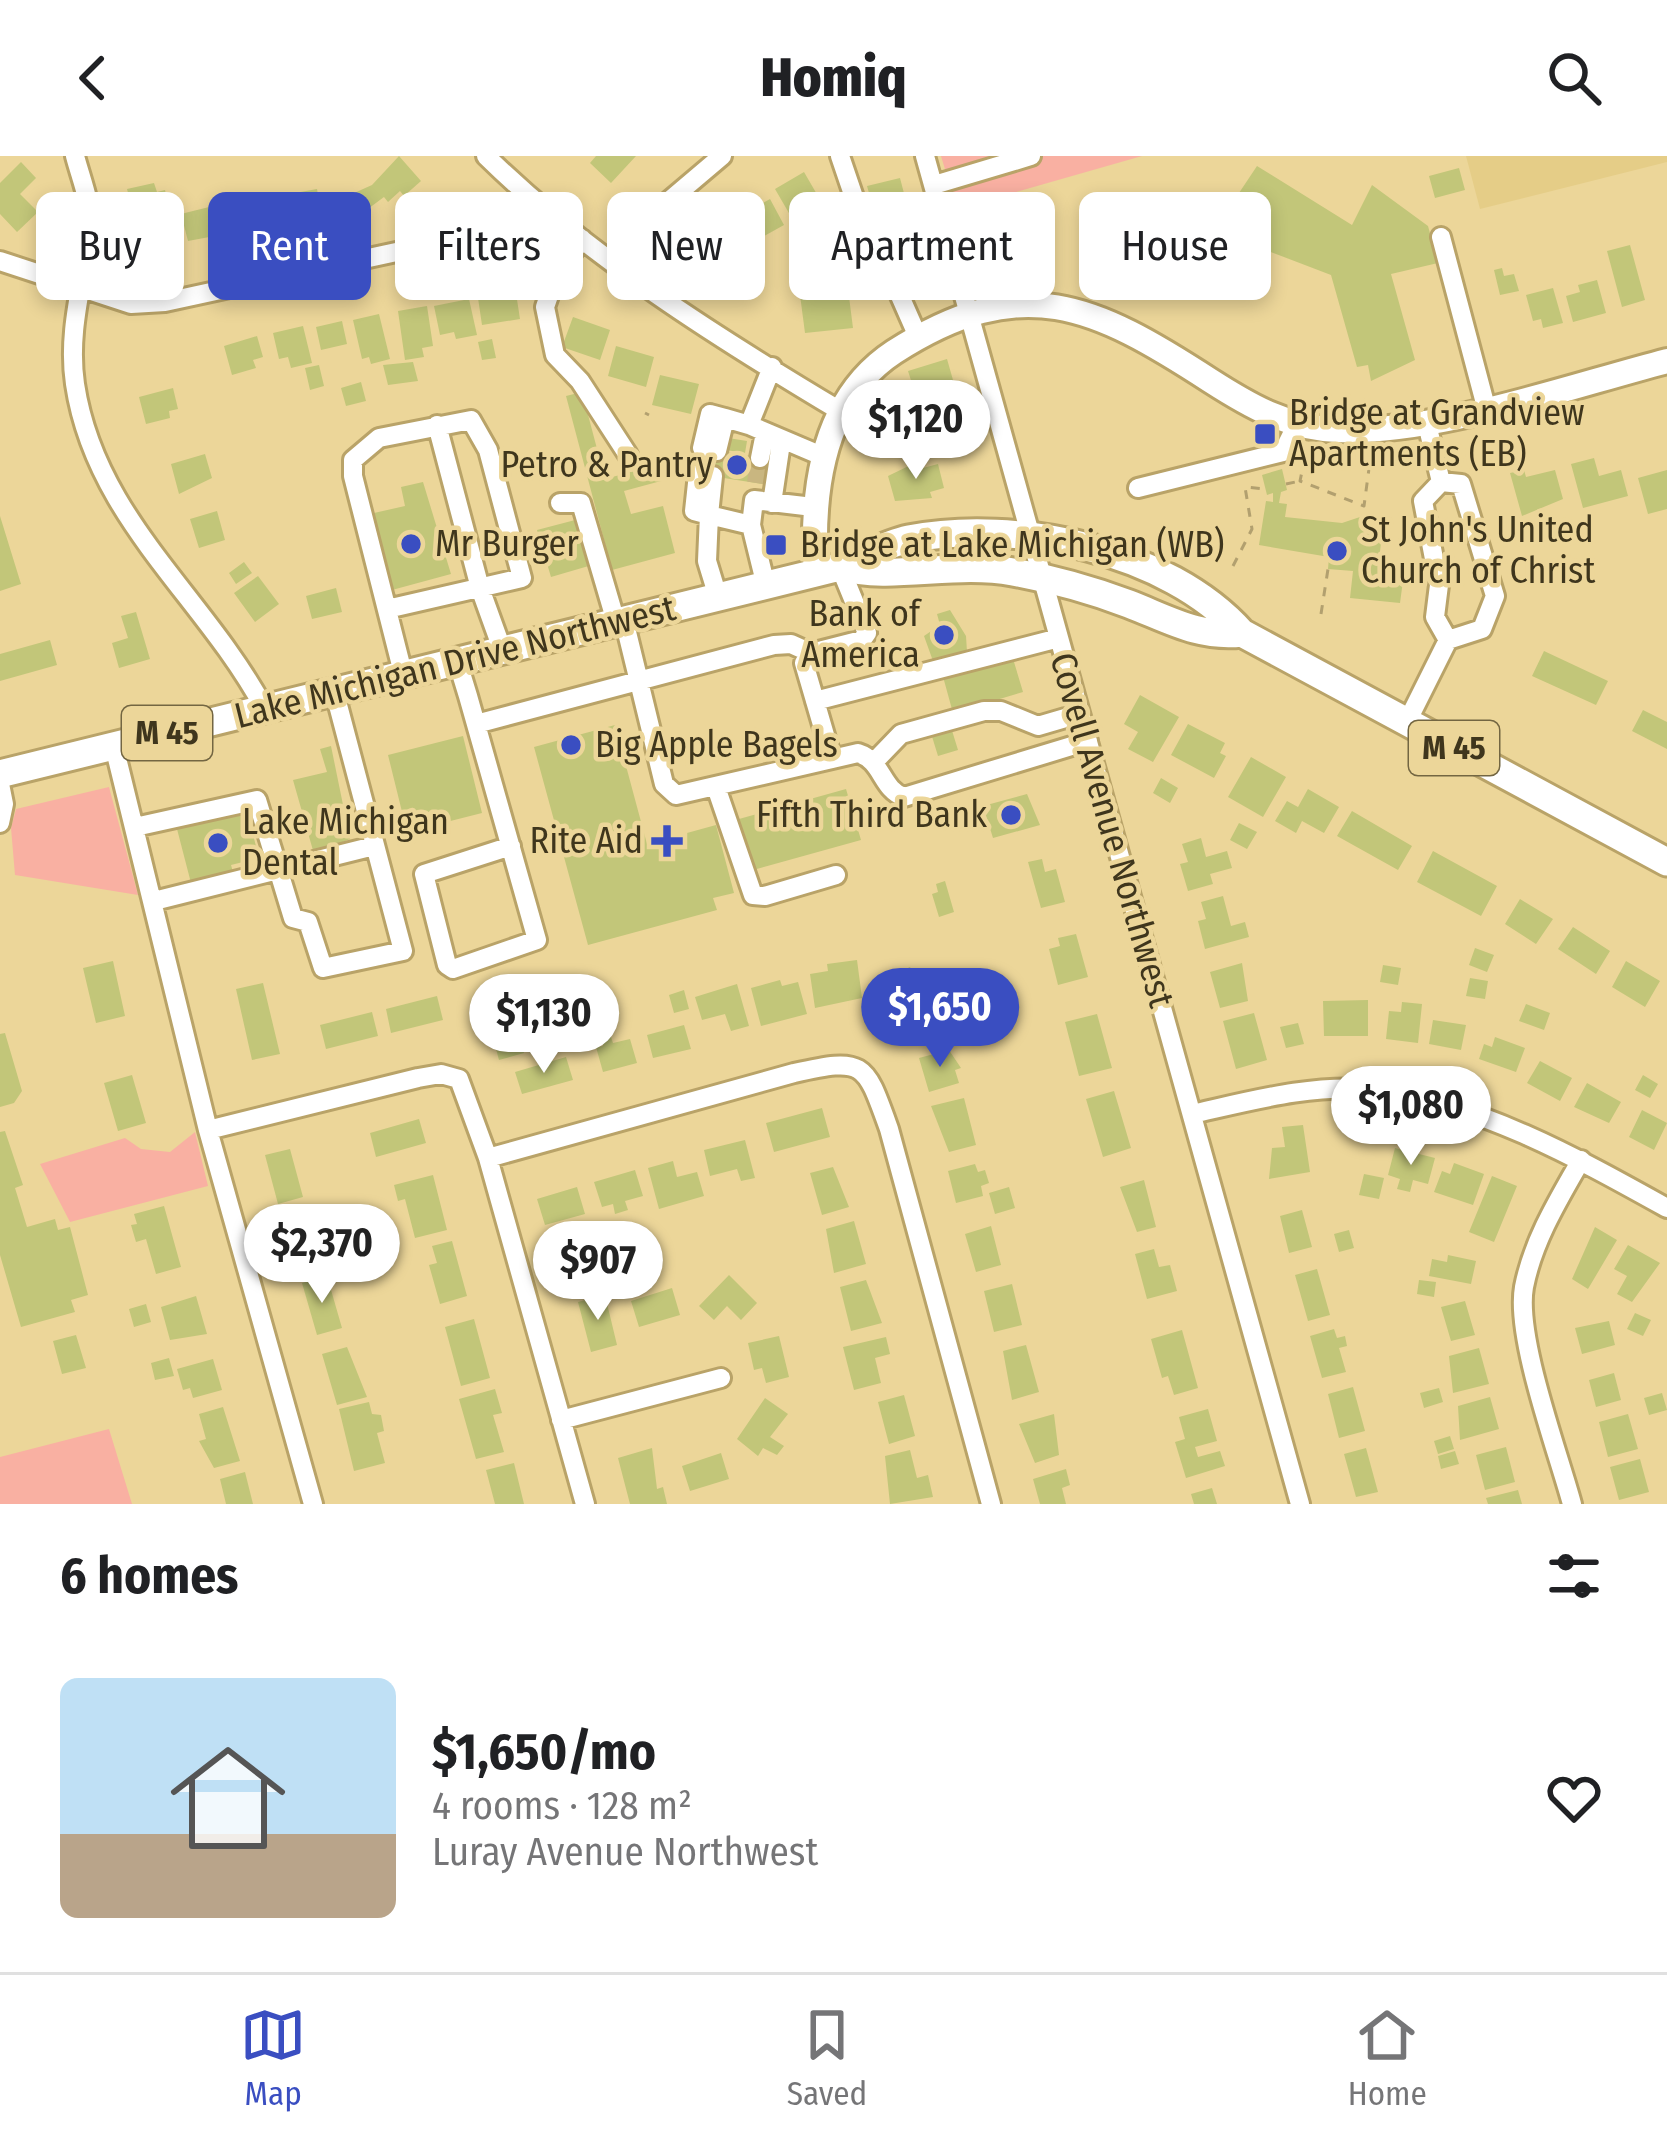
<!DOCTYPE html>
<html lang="en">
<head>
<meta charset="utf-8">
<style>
  :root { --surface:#fff; --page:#f2f2f2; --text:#202124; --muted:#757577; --line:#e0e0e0; --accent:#3a4ec1 }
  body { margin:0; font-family:"Fira Sans Condensed",sans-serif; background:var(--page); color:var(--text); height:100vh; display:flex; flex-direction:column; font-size:45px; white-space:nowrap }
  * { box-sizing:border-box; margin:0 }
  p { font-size:39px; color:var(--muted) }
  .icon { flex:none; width:66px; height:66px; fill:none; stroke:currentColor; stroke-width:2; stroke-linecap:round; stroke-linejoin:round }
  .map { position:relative; height:1348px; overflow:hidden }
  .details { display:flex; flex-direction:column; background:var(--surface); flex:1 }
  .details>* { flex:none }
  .banner { position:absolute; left:36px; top:36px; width:1596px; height:108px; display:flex; gap:24px }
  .price { position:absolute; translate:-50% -102px; padding:0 27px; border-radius:42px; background:#fff; color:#222; font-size:39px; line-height:78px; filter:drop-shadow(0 3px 6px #0008) }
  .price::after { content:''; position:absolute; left:50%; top:72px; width:36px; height:27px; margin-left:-18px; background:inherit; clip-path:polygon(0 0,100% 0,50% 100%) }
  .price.on { background:var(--accent); color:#fff }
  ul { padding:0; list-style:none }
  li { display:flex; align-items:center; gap:36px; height:300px; padding:0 60px }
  li span { display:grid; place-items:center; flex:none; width:336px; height:240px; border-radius:18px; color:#555 }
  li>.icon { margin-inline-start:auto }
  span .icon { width:144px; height:144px; fill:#fffc; stroke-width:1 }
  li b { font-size:51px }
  h2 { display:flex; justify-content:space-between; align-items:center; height:144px; padding:0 60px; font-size:51px }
  .tag { padding:0 42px; border-radius:18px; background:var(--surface); box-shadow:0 6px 18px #0003; font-size:42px; line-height:108px }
  .tag.on { background:var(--accent); color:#fff }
  header { display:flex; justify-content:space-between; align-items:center; height:156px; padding:0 60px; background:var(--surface); font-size:54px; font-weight:800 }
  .tabs { display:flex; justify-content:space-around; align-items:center; height:168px; border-top:3px solid var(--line); background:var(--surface); font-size:33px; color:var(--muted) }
  .tabs a { display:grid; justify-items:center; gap:6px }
  .tabs .on { color:var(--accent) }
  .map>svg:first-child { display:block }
  .built { fill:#e5cd87 }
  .green { fill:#f9b0a2 }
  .building { fill:#c2c679 }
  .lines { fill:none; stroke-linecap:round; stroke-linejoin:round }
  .minor-tunnel { stroke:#c9b680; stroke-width:18; stroke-dasharray:18 9; stroke-linecap:butt }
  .minor-casing { stroke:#b9a368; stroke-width:24 }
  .major-casing { stroke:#b9a368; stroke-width:30 }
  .highway-casing { stroke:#b9a368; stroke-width:33 }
  .path { stroke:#b2a06f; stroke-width:3; stroke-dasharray:9 9; stroke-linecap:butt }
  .minor { stroke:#fff; stroke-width:18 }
  .major { stroke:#fff; stroke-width:24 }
  .highway { stroke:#fff; stroke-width:27 }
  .poi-dot { fill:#3a4ec1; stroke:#ecd699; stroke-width:4.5 }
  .labels { text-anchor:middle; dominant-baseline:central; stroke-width:9; stroke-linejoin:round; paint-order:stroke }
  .shield { fill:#ecd699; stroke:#736642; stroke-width:3 }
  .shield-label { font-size:33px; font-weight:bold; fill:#3f361d }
  .poi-label { font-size:36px; fill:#3f361d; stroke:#ecd699; text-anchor:start }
  .street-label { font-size:36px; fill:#3f361d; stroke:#ecd699 }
</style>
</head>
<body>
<header><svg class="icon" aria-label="back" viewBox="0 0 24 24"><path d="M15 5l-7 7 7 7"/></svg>Homiq<svg class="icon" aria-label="search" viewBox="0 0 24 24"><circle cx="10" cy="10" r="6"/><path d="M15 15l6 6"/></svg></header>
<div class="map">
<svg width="1667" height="1348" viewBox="0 0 1667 1348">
  <rect width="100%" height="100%" fill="#ecd699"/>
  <path class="built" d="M1466,0H1667V6L1480,53Z"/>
  <path class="green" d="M941,0H1142L957,53Z
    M109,631L138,739L15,719L11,672L16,653Z
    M195,976L208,1030L70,1066L40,1008L125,982L141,993L170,996Z
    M109,1273L132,1348H0V1301Z"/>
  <path class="building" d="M399,0L421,25L404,40L400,35L388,46L384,41L361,58L352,38L372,29Z
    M596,0H636L611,27L590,7Z
    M21,6L36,22L20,38L38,56L17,76L0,58V27Z
    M1257,10L1352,69L1372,29L1428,70L1438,107L1391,118L1415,204L1371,225L1368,209L1357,211L1331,119L1229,80L1241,56L1229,52Z
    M1459,12L1465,34L1435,42L1429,20Z
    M804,16L822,47L793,64L775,33Z
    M900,22L918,91L887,100L867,30Z
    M154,27L157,36L165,34L169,51L161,54L178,90L144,98L127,33Z
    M317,33L321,56L299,59L295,37Z
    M770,43L784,69L757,84L743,58Z
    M217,49L219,58L231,56L236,76L188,85L181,58Z
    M834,55L843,71L827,80L818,63Z
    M724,61L744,73L715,123L687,107L698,87L707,92Z
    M1630,89L1645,144L1622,151L1607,95Z
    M1502,112L1504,120L1514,118L1519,135L1500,139L1494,114Z
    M1597,124L1606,157L1573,166L1566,140L1580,136L1578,129Z
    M505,131L506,138L516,137L520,163L482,169L478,142L486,141V134Z
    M1553,132L1563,167L1543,172L1541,163L1533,165L1526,139Z
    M848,133L853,172L805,177L800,139Z
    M469,143L477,179L456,183L454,176L440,179L434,150Z
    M427,150L433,190L422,192L424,201L405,204L398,155Z
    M379,158L390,203L371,208L369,201L362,203L353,164Z
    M573,161L610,174L600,204L562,191Z
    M342,165L347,188L321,194L316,171Z
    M303,170L312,207L291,212L288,201L279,203L273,177Z
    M257,180L263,201L253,204L256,212L232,219L224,190Z
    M492,183L496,202L482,204L478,186Z
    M616,190L654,201L646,231L608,220Z
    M947,203L955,231L917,243L908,215Z
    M413,206L418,225L388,229L383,209Z
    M319,209L324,230L310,234L305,212Z
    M660,219L699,228L691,258L652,249Z
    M361,226L366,245L346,250L341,232Z
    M173,232L178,253L169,255L170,262L146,268L139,241Z
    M582,236L605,323L656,309L661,325L624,335L631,358L663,350L675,397L612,414L566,240Z
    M728,282L747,285L745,297L726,294Z
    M696,291L774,304L769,329L692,317Z
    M205,298L212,322L179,338L171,308Z
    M1594,302L1599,320L1621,314L1628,340L1583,352L1571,308Z
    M921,304L923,312L938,308L944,332L930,336L932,342L895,345L888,320Z
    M1282,313L1287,334L1281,336L1279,347L1287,348L1285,361L1342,367L1363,360L1383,368L1378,414L1404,417L1400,447L1350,442L1353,415L1328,413L1329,401L1259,389L1266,345L1273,346V337L1267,339L1262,319Z
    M1524,314L1526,321L1555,314L1563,343L1522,360L1510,317Z
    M1667,314V353L1648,358L1638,322Z
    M423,326L451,418L392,434L374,357L405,350L401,331Z
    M217,355L225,384L199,392L190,363Z
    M0,360L21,428L0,435Z
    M579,363L592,409L551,421L537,374Z
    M244,406L252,417L236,428L229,417Z
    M258,420L279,448L255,466L234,437Z
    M336,432L342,456L312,463L306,440Z
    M950,454L966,480L967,496L933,505L924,480L940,469L937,458Z
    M136,456L150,503L119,512L112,487L128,482L121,460Z
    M50,484L57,509L0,525V498Z
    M1544,495L1608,525L1596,549L1532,520Z
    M1011,496L1023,536L953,557L942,517Z
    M1140,539L1179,561L1153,606L1128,593L1138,576L1124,568Z
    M1643,554L1667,566V593L1632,575Z
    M950,568L958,594L938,600L930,574Z
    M1188,568L1225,587L1220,597L1226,600L1214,622L1171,599Z
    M615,569L647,688L716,669L734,737L713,742L717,754L588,789L534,591Z
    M463,580L482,657L407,676L388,599Z
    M331,590L350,683L314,698L293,624L327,616L320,593Z
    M1251,601L1286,621L1263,661L1228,641Z
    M1161,622L1178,632L1170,647L1153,637Z
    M846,633L861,684L753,714L739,663Z
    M1308,633L1339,651L1324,677L1302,665L1296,677L1275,665L1287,645L1298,651Z
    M1027,638L1040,669L993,682L983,650Z
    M247,655L259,702L231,709L233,716L191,727L177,673Z
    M1352,655L1412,690L1398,714L1337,680Z
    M1239,667L1257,676L1247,693L1230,684Z
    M1201,682L1206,701L1227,695L1232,712L1210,718L1213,728L1188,735L1180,708L1188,706L1182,688Z
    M1433,695L1497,730L1481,760L1417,726Z
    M1042,703L1045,716L1056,713L1065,746L1041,752L1028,706Z
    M945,725L954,756L939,761L932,738L938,736L936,728Z
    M1223,740L1231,770L1245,766L1249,781L1205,793L1198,765L1206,763L1201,746Z
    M1520,743L1553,763L1536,788L1505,768Z
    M1573,771L1610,795L1596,818L1558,793Z
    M1076,778L1088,821L1058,829L1049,793L1060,790L1058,782Z
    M1475,792L1494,799L1487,816L1469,809Z
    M857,804L862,842L815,852L810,818L828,815L827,808Z
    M113,805L125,860L96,867L83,812Z
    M1626,805L1660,825L1645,851L1612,831Z
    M1242,807L1248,845L1220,852L1210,816Z
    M1383,809L1401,812L1398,829L1380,826Z
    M910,811L922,836L932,831L938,845L927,850L936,870L907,884L880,825Z
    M1470,822L1488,825L1485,843L1466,840Z
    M780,824L782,830L798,826L807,858L761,870L751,832Z
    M263,827L280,898L252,904L236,833Z
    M737,828L749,870L731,875L725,858L702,864L695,841Z
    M684,834L689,853L674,857L669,839Z
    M437,840L443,864L391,877L386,853Z
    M1368,844V880H1324L1323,845Z
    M1402,846L1422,848L1418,887L1386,883L1389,855L1401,856Z
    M1526,848L1550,857L1544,874L1519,865Z
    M511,849L515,864L524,861L527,873L518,876L524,897L499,904L486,856Z
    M372,856L378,880L326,893L320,869Z
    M593,856L599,876L579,881L574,861Z
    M1254,857L1267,904L1236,913L1223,865Z
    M1097,858L1112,912L1079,920L1065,866Z
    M1433,864L1466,869L1461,894L1429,888Z
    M969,866L975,885L956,890L951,871Z
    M1298,867L1304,888L1286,892L1280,871Z
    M684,869L691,893L653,902L647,879Z
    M5,877L22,935L14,947L0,951V878Z
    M610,878L613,887L630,883L637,907L603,916L596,891L603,890L601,881Z
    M1495,881L1525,892L1516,916L1479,903L1484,888L1492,891Z
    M949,894L961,912L955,914L959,927L929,936L919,902Z
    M566,901L573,924L522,938L515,916Z
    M1540,905L1572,922L1560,945L1527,927Z
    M132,919L146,967L118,975L104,927Z
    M1643,919L1658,928L1650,942L1635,934Z
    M1587,927L1621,946L1609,967L1574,951Z
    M1114,935L1131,992L1103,1001L1086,943Z
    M964,942L976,989L949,996L931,950Z
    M822,952L830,981L774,996L766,967Z
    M1642,954L1667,967L1654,994L1629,981Z
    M419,963L426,987L376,1001L370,977Z
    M1303,969L1310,1016L1269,1023L1272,992L1285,991L1282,971Z
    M5,975L23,1029L15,1032L27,1071L55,1063L58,1074L70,1071L88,1139L71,1144L75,1156L21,1171L0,1099V976Z
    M745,984L755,1022L741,1025L737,1013L710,1020L704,994Z
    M1395,992L1435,1002L1428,1028L1413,1024L1410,1036L1397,1033L1400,1023L1388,1019Z
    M290,993L303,1041L278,1048L265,999Z
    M673,1005L677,1021L697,1016L704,1040L659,1053L648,1012Z
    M1454,1007L1484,1018L1473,1049L1434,1036L1442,1015L1450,1018Z
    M975,1008L978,1016L985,1014L989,1027L981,1030L983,1040L956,1047L948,1015Z
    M833,1011L849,1051L822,1059L810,1017Z
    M635,1014L643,1040L625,1045L628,1054L615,1058L613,1048L602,1051L594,1026Z
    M1364,1018L1384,1022L1379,1043L1359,1039Z
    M433,1019L447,1074L415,1082L405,1043L398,1045L394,1029Z
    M1492,1020L1517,1030L1494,1086L1469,1076Z
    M1144,1024L1156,1071L1137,1076L1120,1031Z
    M577,1031L585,1058L545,1069L537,1043Z
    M1009,1031L1015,1052L995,1058L989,1037Z
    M164,1050L181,1111L156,1118L146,1083L136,1086L131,1069L137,1068L134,1058Z
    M318,1053L328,1090L296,1099L289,1074L301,1071L298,1059Z
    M1302,1054L1312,1091L1289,1097L1280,1060Z
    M854,1065L866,1108L834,1117L826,1073Z
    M617,1067L623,1089L607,1093L601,1071Z
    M991,1070L1001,1109L976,1116L965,1078Z
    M1595,1071L1617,1084L1588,1133L1572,1123Z
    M1349,1074L1354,1092L1339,1096L1334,1078Z
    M452,1085L467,1140L440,1148L429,1109L437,1107L432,1090Z
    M1628,1089L1660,1107L1632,1146L1617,1138L1627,1120L1614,1113Z
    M1154,1093L1159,1111L1170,1109L1177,1135L1147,1143L1135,1098Z
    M1448,1099L1476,1105L1471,1128L1429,1120L1432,1103L1447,1106Z
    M1317,1113L1330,1159L1308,1165L1295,1119Z
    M729,1119L757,1147L741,1164L727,1150L714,1164L699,1150Z
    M327,1120L342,1172L317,1179L302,1127Z
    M866,1124L882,1167L851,1175L840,1131Z
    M1419,1124L1436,1126L1434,1141L1417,1138Z
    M1012,1128L1022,1169L994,1176L984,1135Z
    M672,1132L680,1159L639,1171L631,1145Z
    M605,1139L617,1189L591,1196L578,1146Z
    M196,1140L207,1178L170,1184L161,1151Z
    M1465,1145L1475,1179L1451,1185L1441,1151Z
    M146,1148L151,1166L134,1171L129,1153Z
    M1635,1157L1651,1164L1643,1180L1627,1173Z
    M474,1163L490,1222L461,1230L445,1171Z
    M1609,1165L1615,1189L1582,1198L1575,1172Z
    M1334,1173L1337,1182L1345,1180L1347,1190L1339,1192L1346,1216L1322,1222L1310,1180Z
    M1182,1174L1198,1232L1174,1239L1168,1220L1162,1222L1151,1183Z
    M76,1179L86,1212L62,1218L53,1185Z
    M779,1180L789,1221L766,1227L762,1212L754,1214L748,1187Z
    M886,1181L890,1198L875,1202L881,1227L854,1234L843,1191Z
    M1026,1189L1039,1236L1012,1244L1003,1195Z
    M347,1191L367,1241L337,1249L322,1198Z
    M1479,1192L1489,1228L1453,1237L1449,1200Z
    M169,1202L174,1220L155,1224L151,1207Z
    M213,1203L222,1234L193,1242L190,1232L183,1234L177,1213Z
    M1614,1217L1621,1244L1596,1251L1589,1224Z
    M1353,1231L1365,1275L1339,1282L1328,1238Z
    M1439,1232L1443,1246L1424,1252L1420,1237Z
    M495,1233L502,1257L493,1259L504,1296L476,1303L459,1243Z
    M1662,1237L1667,1254L1649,1259L1644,1242Z
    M904,1239L915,1280L889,1288L878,1246Z
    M1490,1241L1499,1273L1460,1284L1458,1250Z
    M765,1242L788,1258L770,1281L784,1290L777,1299L763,1292L758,1300L737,1283Z
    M369,1246L372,1258L381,1259L384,1275L377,1277L385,1307L354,1315L339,1253Z
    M223,1251L240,1305L214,1312L199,1285L206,1283L199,1258Z
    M1208,1253L1217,1285L1195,1291L1198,1301L1220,1295L1225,1310L1186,1322L1175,1286L1185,1283L1179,1261Z
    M1054,1258L1059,1299L1035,1307L1019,1268Z
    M1628,1258L1638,1293L1608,1301L1599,1266Z
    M1450,1280L1454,1293L1438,1298L1434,1285Z
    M1506,1291L1515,1326L1485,1334L1476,1299Z
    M652,1292L657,1333L663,1331L667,1348H630L618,1302Z
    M1366,1292L1378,1336L1356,1341L1344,1298Z
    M910,1294L917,1322L928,1319L933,1341L890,1348L885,1300Z
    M1455,1295L1459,1308L1441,1313L1438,1300Z
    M721,1297L729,1323L690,1335L682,1310Z
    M1640,1303L1649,1336L1619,1344L1610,1311Z
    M514,1307L524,1348H495L486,1314Z
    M1066,1313L1070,1329L1062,1332L1066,1348H1040L1033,1323Z
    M245,1316L253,1348H226L220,1323Z
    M1212,1332L1217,1348H1194L1191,1338Z
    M1518,1334L1522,1348H1488L1486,1342Z"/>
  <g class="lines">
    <path class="minor-tunnel" d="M756,327L760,302"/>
    <defs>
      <path id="minor" d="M75,0C81,23 92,49 90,72C84,125 67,174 75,228C95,362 204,440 264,552
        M486,0C589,101 718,182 842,256
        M840,0L877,109L893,124L918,181
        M925,0L1300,1348
        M934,29L1031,0
        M1441,81L1486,251
        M582,83L555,122L545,151L555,199L580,225L628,299
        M616,104L637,72L722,0
        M0,105L131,148L165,146L475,79L500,63L522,35
        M437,269L480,432L502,493
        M749,269L822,300
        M702,292L710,258L725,262
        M717,295L725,262L749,269L772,211
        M760,302L765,277
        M698,318L694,355L709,359L707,405L718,441
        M713,320L709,359L751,369L754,344L813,351
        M1441,326L1461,328L1495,440L1482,473L1448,484
        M1138,332L1283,296L1297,268
        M560,347H581L616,466
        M772,347L781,287
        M751,369L766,430
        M387,453L522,422L488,294L471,264L379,282L353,304V320L403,517
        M624,464L664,628L676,639L858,597C883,605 881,633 904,641L1088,585
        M457,504L468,540L537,784L453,813L447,809L424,718L511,690
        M815,545L1059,482
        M1407,566L1448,484L1435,461L1439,429L1423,345L1441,326L1426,264
        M476,568L774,489L791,488L811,497
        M114,590L208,974L313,1348
        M832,603L804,507L811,497L862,484L867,477L840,411
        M874,606L901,578L984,555H1001L1038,570L1079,558
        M0,628L4,648L0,667
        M716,631L753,739L765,740L836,719
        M135,671L257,644L293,762L308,766L323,812L403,795L334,534
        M154,745L374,690
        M1192,958C1250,945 1315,927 1375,934C1479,947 1577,1002 1667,1052
        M208,974L418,922L441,918L459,923L488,1002L585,1348
        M488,1002L794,917C865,901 865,906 889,973L991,1348
        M561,1264L721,1222
        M1572,1348C1558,1296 1515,1181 1524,1131C1533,1085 1558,1044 1581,1004"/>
      <path id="major" d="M816,417C811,338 821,244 894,196C1022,114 1094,149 1211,225C1250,250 1288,272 1337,274C1436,278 1570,230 1667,205"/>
      <path id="highway" d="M840,411C893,425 954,405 1013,416C1052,423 1092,434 1129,448C1168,463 1199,482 1242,477
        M0,618L832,413C859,405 881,389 909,383C1016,362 1168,394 1242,477L1667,706"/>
    </defs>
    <use href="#minor" class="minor-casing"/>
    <use href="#major" class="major-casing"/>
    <use href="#highway" class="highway-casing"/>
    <path class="path" d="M645,257L649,259
      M1305,301L1300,325L1364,350L1370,305
      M1286,328L1300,325
      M1233,410L1252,373L1245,331L1265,333
      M1321,458L1328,413"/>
    <use href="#minor" class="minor"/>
    <use href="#major" class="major"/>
    <use href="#highway" class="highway"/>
  </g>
  <g class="poi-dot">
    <rect x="1253" y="266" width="24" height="24" rx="6"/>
    <circle cx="737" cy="309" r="12"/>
    <circle cx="411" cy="388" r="12"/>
    <rect x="764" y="377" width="24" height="24" rx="6"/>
    <circle cx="1337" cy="395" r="12"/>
    <circle cx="944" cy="479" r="12"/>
    <circle cx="571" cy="589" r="12"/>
    <circle cx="1011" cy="659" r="12"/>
    <path d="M661 667h12v12h12v12h-12v12h-12v-12h-12v-12h12z"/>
    <circle cx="218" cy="687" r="12"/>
  </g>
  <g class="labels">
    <g class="shield">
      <rect x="122" y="550" width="90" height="54" rx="9"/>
      <rect x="1409" y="565" width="90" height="54" rx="9"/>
    </g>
    <g class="shield-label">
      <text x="167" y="577">M 45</text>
      <text x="1454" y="592">M 45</text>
    </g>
    <g class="poi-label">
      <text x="1289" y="257">Bridge at Grandview<tspan x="1289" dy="41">Apartments (EB)</tspan></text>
      <text x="713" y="309" text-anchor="end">Petro &amp; Pantry</text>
      <text x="1361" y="374">St John's United<tspan x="1361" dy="41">Church of Christ</tspan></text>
      <text x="435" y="388">Mr Burger</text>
      <text x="800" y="389">Bridge at Lake Michigan (WB)</text>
      <text x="920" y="458" text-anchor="end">Bank of<tspan x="920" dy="41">America</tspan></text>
      <text x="595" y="589">Big Apple Bagels</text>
      <text x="987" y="659" text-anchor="end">Fifth Third Bank</text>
      <text x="242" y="666">Lake Michigan<tspan x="242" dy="41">Dental</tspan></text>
      <text x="643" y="685" text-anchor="end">Rite Aid</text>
    </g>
    <g class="street-label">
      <text transform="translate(455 506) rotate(-14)">Lake Michigan Drive Northwest</text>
      <text transform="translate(1112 674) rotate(74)">Covell Avenue Northwest</text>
    </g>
  </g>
</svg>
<b class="price" style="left:916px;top:326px">$1,120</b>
<b class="price on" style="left:940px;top:914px">$1,650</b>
<b class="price" style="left:544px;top:920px">$1,130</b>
<b class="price" style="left:1411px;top:1012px">$1,080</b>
<b class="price" style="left:322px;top:1150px">$2,370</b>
<b class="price" style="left:598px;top:1167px">$907</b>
<div class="banner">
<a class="tag">Buy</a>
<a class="tag on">Rent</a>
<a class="tag">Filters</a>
<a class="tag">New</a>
<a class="tag">Apartment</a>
<a class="tag">House</a>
</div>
</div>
<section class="details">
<h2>6 homes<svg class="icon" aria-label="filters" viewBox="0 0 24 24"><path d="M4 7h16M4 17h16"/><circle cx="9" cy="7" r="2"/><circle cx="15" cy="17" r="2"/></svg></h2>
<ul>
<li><span style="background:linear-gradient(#bfe0f5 65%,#b9a48a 0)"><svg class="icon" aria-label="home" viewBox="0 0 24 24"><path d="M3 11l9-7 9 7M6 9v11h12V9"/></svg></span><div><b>$1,650/mo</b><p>4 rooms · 128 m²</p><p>Luray Avenue Northwest</p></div><svg class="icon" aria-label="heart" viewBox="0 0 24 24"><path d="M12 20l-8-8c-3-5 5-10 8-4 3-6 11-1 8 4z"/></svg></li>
</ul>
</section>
<nav class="tabs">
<a class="on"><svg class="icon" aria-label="map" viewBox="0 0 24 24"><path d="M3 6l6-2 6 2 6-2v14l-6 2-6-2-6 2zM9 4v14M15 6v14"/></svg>Map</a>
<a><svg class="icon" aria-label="saved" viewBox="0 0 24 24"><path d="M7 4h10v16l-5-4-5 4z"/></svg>Saved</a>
<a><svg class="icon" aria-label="home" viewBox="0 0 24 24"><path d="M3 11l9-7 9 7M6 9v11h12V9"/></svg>Home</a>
</nav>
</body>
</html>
